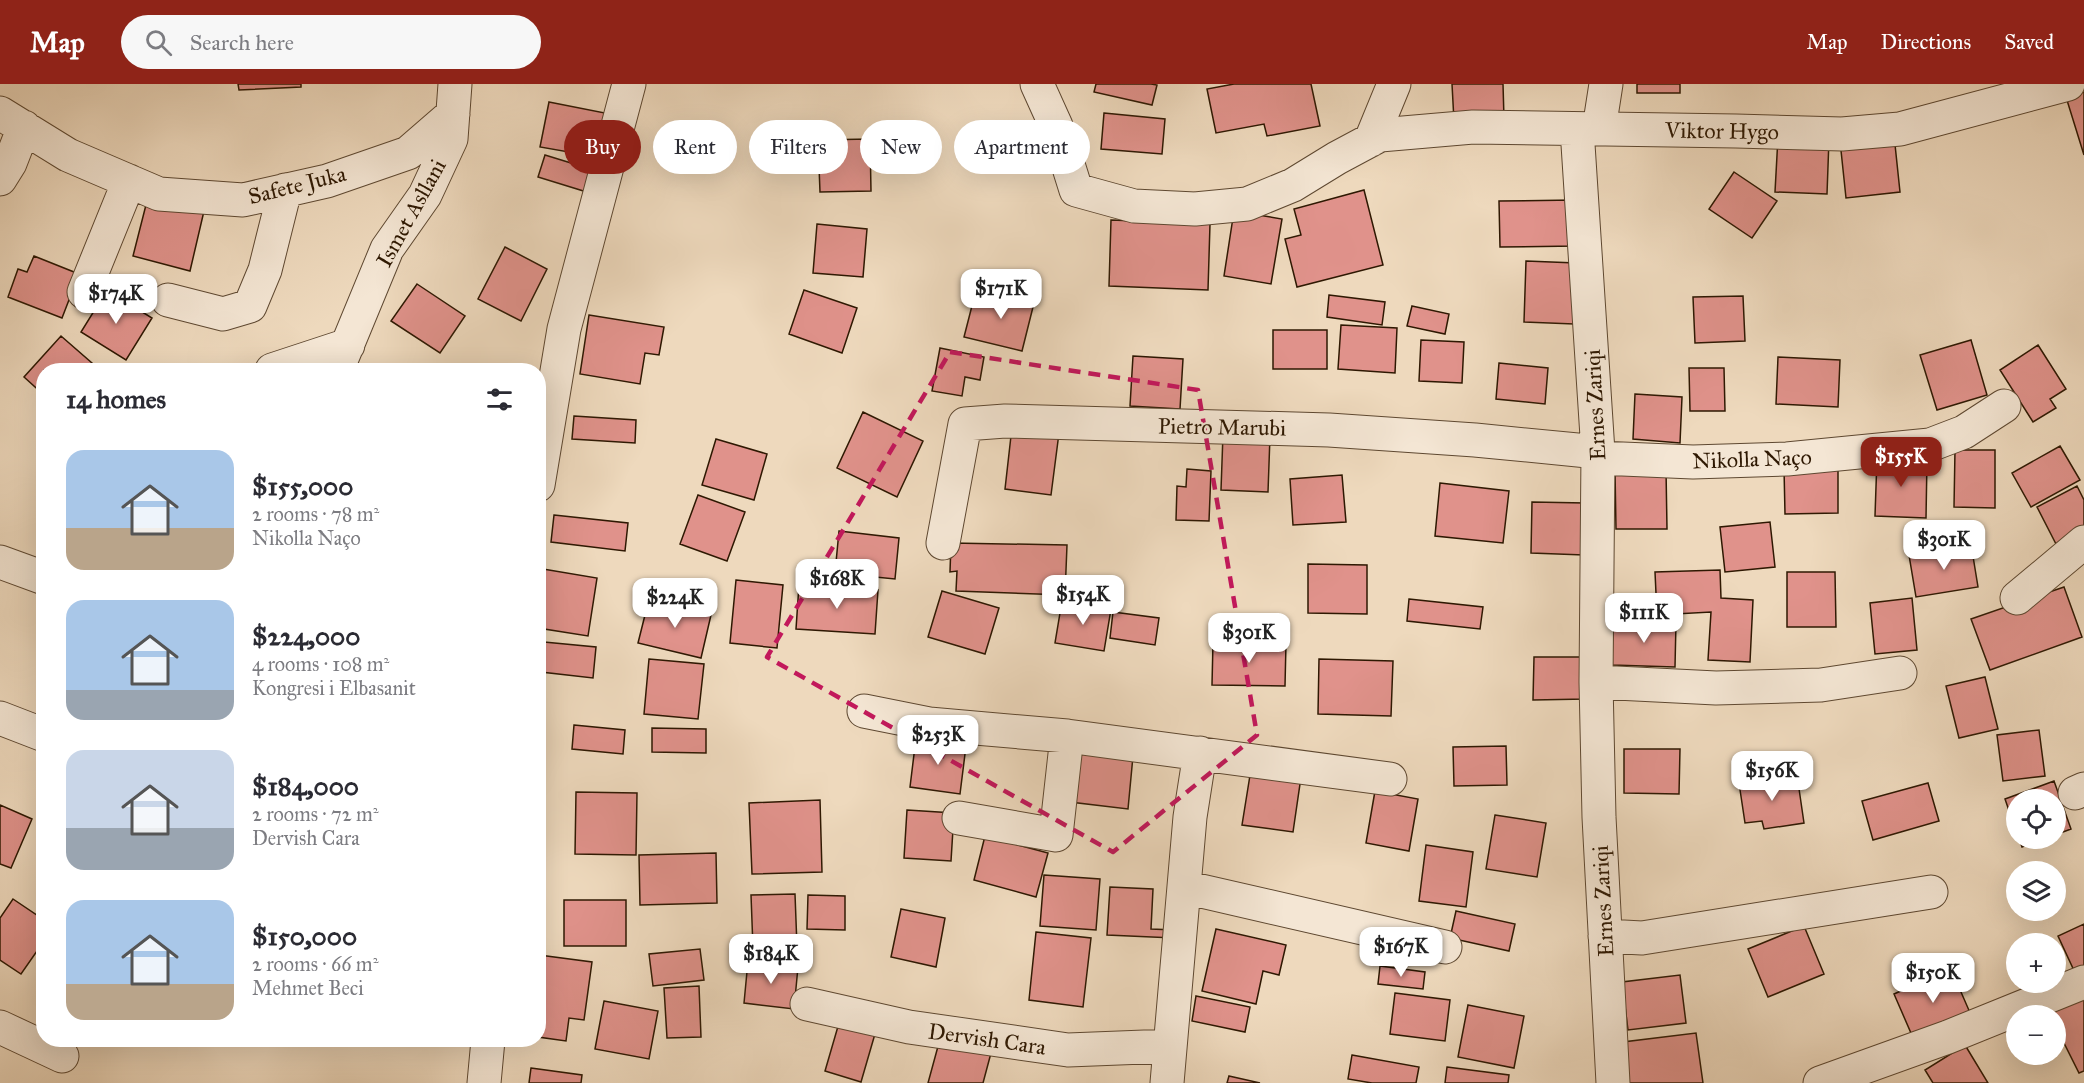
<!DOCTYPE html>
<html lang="en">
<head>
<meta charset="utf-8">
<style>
  :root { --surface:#fff; --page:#f7f7f7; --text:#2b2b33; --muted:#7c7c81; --accent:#8f2418 }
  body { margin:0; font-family:"IM FELL Great Primer",serif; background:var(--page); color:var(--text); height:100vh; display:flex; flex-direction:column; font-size:22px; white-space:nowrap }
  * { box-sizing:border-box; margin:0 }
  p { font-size:20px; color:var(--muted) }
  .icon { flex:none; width:33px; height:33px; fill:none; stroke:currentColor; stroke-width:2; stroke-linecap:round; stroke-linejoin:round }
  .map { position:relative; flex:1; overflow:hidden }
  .sheet { position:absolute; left:36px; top:279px; width:510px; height:684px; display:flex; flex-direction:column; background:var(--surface); border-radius:24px; box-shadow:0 6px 24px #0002 }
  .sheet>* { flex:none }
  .top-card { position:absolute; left:564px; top:36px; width:570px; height:54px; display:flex; gap:12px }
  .fabs { position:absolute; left:2006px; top:705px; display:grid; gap:12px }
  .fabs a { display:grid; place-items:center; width:60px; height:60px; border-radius:50%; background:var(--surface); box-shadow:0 6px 24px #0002; font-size:30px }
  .price { position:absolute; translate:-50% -51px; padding:0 14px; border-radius:12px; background:#fff; color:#222; font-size:20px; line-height:39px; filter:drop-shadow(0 2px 3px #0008) }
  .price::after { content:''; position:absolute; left:50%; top:36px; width:18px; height:14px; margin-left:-9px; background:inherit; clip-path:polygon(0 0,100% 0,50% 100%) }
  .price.on { background:var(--accent); color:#fff }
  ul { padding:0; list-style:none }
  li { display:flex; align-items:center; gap:18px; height:150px; padding:0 30px }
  li span { display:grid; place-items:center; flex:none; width:168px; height:120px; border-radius:18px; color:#555 }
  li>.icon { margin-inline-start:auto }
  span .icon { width:72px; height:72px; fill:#fffc; stroke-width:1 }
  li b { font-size:26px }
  h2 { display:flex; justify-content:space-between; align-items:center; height:72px; padding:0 30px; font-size:26px }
  .tag { padding:0 21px; border-radius:27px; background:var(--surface); box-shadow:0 6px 24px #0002; font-size:21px; line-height:54px }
  .tag.on { background:var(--accent); color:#fff }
  header { display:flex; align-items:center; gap:36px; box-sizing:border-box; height:84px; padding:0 30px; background:var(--accent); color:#fff }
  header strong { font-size:28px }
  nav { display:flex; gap:33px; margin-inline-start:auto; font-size:21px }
  .search { width:420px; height:54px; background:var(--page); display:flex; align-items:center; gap:15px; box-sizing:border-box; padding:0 21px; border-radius:33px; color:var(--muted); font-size:22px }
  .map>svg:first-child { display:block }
  .building { fill:#e0928b; stroke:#2e1802; stroke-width:1.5 }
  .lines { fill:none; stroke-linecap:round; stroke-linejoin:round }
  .minor-casing { stroke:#5e4831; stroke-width:35 }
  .minor { stroke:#f4e6d4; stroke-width:33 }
  .marked { fill:none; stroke:#c2185b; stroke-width:4.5; stroke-dasharray:12 8; stroke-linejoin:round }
  .labels { text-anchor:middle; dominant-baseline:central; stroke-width:4.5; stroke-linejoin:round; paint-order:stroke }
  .street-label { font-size:22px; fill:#2e1802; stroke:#f4e6d4 }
</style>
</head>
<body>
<header>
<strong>Map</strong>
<div class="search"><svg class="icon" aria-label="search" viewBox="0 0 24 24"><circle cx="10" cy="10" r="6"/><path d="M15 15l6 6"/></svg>Search here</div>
<nav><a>Map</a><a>Directions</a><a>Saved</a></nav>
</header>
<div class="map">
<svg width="2084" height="999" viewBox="0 0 2084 999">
  <rect width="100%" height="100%" fill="#eed9bd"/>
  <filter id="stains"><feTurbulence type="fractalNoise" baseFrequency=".00333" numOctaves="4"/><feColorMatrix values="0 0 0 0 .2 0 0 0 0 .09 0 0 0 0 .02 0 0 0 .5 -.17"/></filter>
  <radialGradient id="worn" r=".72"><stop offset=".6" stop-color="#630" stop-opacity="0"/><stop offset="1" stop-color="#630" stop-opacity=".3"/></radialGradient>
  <path class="building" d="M238,0H301V3L239,6Z
    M1096,0H1151L1157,1L1152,21L1094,8Z
    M1234,0H1311L1320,42L1267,52L1264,40L1216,49L1207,5Z
    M1452,0H1503L1504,35L1454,37Z
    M1637,0H1680V9H1637Z
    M2084,8V71L2066,13Z
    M549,18L605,29L597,73L540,63Z
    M1104,29L1165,35L1162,70L1101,65Z
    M1894,51L1900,108L1846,114L1840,57Z
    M1778,53L1829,55L1827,110L1775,108Z
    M870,55L871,107L820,108L818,56Z
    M545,71L597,87L590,109L538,93Z
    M1734,88L1777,117L1752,154L1709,125Z
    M1364,106L1383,181L1297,203L1285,155L1301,151L1294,125Z
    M148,113L204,127L190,187L133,172Z
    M1575,116L1576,162L1500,163L1499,117Z
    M1234,127L1282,135L1271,200L1224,192Z
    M1111,136L1210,140L1208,206L1109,202Z
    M817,140L867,145L863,193L813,189Z
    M505,163L547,185L521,237L478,215Z
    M34,172L79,190L62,234L8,213L18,185L27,188Z
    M1526,177L1576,179L1574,240L1524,238Z
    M417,200L465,232L440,269L391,237Z
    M991,204L1035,215L1022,267L964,253L974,214L988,218Z
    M107,206L152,234L126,276L81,248Z
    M804,206L857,224L842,269L789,250Z
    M1329,211L1385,218L1382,241L1327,233Z
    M1743,212L1745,257L1695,259L1693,213Z
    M1412,222L1449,230L1445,250L1407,242Z
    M589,231L664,243L659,271L645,269L640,300L580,290Z
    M1341,241L1397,244L1395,289L1338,285Z
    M1273,246H1327V285H1273Z
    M61,252L100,286H44V311L24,293Z
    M1421,256L1464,258L1462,299L1419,297Z
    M1971,256L1987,311L1937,326L1920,271Z
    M2038,261L2066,305L2050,315L2056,324L2033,338L2000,286Z
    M940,264L984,273L980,296L965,293L962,312L932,307Z
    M1133,272L1183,275L1180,325L1130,322Z
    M1778,273L1840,276L1838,323L1776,320Z
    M1499,279L1548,284L1545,320L1496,315Z
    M1689,284H1724L1725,327H1690Z
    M1635,310L1682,313L1680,359L1633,355Z
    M863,328L923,357L897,413L837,384Z
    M574,332L636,336L635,359L572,355Z
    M1012,343L1059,349L1051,411L1005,405Z
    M1223,350L1270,352L1268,408L1221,406Z
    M716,355L767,370L754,416L702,401Z
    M2060,362L2080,396L2031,423L2012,389Z
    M1955,366H1995V424L1954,423Z
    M1877,374L1927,376L1926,434L1875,432Z
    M1838,383V429L1785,430L1784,384Z
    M1187,385L1211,387L1209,437L1176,436L1177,402L1186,403Z
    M1666,385L1667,445H1616L1615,386Z
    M1342,391L1346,438L1293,441L1290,395Z
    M1440,399L1509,407L1503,459L1435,452Z
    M2077,402L2084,416V445L2056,460L2037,423Z
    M698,411L745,428L727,477L680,460Z
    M1532,418L1585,419L1584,471L1531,469Z
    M554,431L628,439L625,467L551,458Z
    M1770,438L1775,483L1725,488L1720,443Z
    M839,447L899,454L895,495L835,489Z
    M951,459L1067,461L1065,511L956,507L957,487L950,488Z
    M1971,460L1978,503L1916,513L1909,471Z
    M1308,480L1367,481V530L1308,529Z
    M543,485L597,494L588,552L538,544V514Z
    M1720,486L1721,514L1753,516L1750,578L1708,576L1711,528L1657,531L1655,488Z
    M1787,488H1835L1836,543H1787Z
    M736,496L783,501L777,564L730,559Z
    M799,501L878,506L875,550L796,545Z
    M2064,503L2082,553L1990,586L1971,535Z
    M942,507L999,524L985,570L928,553Z
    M1912,514L1917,566L1875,570L1870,519Z
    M649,515L711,531L701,574L638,559Z
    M1409,515L1483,523L1480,545L1407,537Z
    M1062,517L1111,525L1104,567L1055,559Z
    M1113,528L1159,534L1155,561L1110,554Z
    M1613,536L1676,538L1675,583L1612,581Z
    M544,558L596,563L593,594L541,588Z
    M1213,558L1286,559L1285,602L1212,601Z
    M1534,573H1585L1586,615L1533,616Z
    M649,575L704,580L698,635L644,630Z
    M1319,575L1393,577L1391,632L1318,630Z
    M1985,593L1998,645L1959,654L1946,602Z
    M574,641L625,646L623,670L572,665Z
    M652,644L706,645V669L652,668Z
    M2039,646L2045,692L2003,697L1997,651Z
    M916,654L966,662L960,710L910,703Z
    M1506,662L1507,701L1454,702L1453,663Z
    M1624,665H1680L1679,710L1624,709Z
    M1075,666L1133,672L1128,725L1070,718Z
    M1251,685L1301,693L1293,748L1242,741Z
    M1797,691L1804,739L1764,745L1762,737L1745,739L1739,699Z
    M2054,697L2071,745L2055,751V716H2016V747L2005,715Z
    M1928,699L1939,737L1873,756L1862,717Z
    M1375,707L1418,715L1409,767L1366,759Z
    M576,708L637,709L636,771L575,770Z
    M820,716L822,788L752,790L749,719Z
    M0,721L32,735L11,784L0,780Z
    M907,726L954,729L951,777L904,774Z
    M1495,731L1546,739L1537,793L1486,785Z
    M985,752L1048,769L1036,813L974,796Z
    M2019,754H2044L2022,763Z
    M1426,761L1473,768L1466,823L1419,817Z
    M716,769L717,819L640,821L639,771Z
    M1044,791L1100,795L1096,846L1040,842Z
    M1110,803L1153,805L1151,845L1174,846V854L1107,851Z
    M795,810L797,863L753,864L751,811Z
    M808,811L845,812V846L807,845Z
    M13,815L44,836V857L21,890L0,876V834Z
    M564,816H626V862H564Z
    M901,825L945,834L936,883L891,873Z
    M1456,827L1515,840L1509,867L1450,854Z
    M2084,840V890L2077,893L2058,852Z
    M1804,842L1824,890L1768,913L1748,865Z
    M1216,845L1286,861L1279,891L1263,887L1256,920L1202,907Z
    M1036,848L1091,854L1083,923L1029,916Z
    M700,865L704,896L653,902L649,870Z
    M539,871L592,878L584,936L569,934L566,957L538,953Z
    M748,877L798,883L794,925L744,919Z
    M1380,882L1425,888L1423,905L1378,900Z
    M1951,885L1971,931L1914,956L1894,910Z
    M1680,891L1686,939L1628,946L1622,898Z
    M699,902L701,953L667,954L664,904Z
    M1395,909L1450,916L1445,957L1390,950Z
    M1196,912L1250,923L1245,948L1192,937Z
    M2084,912V987L2079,989L2055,941V932L2050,930Z
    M604,917L658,927L649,975L595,965Z
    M1468,921L1524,932L1514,984L1458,973Z
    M841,932L877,943L861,998L825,987Z
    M1696,949L1703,999H1628L1623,958Z
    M940,955L991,969L983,999H928Z
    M1965,961L1988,999H1933L1925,986Z
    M1352,971L1419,983L1416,999H1372L1348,995Z
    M1447,983L1509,991L1508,999H1445Z
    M531,984L582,991L581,999H529Z
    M1229,992L1260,999H1227Z"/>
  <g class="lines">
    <defs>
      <path id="minor" d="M1037,0L1056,42L1076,106L1134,122L1195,125L1247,120L1293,101L1337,74L1380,51L1473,43L1736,47L1842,50L1900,45L2068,0
        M0,29L68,71L159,110L243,116L327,97L408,69L453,30
        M1577,45L1598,368L1596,598L1599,733L1613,999
        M1599,45L1606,0
        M1371,56L1394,0
        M0,95L10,79L24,43
        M84,208L129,97
        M168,216L223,230L250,222L265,186L285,106
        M272,286L348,261
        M337,286L387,165L425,111L451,55L455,0
        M1599,374L1693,378L1787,375L1930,361L1964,348L2004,322
        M538,401L564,245L629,0
        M943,459L965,340L1005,337L1329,346L1475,356L1598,368
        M0,478L44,494
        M2017,514L2084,458
        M1596,598L1716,604L1821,601L1900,589
        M864,627L929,640L1067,652L1390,695
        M0,634L44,651
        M2075,709L2084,705
        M959,734L1056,751L1067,652
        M1184,803L1445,863
        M1605,852L1642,854L1931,808
        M807,920L909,943L1068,966L1170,962
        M0,943L62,972
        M484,999L488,956
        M1167,999L1190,733L1200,669
        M1820,999L1948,953L2084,898"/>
    </defs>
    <use href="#minor" class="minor-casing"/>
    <use href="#minor" class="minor"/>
  </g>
  <path class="marked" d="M950,268L1198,306L1257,651L1113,768L767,573Z"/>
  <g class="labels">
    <g class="street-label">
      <text transform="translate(1722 47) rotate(1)">Viktor Hygo</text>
      <text transform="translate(297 101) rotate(-14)">Safete Juka</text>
      <text transform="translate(411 129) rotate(-61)">Ismet Asllani</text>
      <text transform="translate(1595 321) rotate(-93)">Ernes Zariqi</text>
      <text transform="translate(1222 343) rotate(1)">Pietro Marubi</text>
      <text transform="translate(1752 375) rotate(-2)">Nikolla Naço</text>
      <text transform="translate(1603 817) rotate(-93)">Ernes Zariqi</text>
      <text transform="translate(987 955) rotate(8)">Dervish Cara</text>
    </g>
  </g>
  <rect width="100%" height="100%" filter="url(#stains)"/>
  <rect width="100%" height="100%" fill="url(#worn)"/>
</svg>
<div class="fabs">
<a><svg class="icon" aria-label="locate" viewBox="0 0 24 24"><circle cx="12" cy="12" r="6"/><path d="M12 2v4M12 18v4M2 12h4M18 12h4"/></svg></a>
<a><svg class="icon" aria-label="layers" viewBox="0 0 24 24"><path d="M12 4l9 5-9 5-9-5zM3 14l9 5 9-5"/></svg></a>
<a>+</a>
<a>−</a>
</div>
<b class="price" style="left:1001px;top:236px">$171K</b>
<b class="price" style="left:116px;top:241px">$174K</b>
<b class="price on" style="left:1901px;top:404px">$155K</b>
<b class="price" style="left:1944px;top:487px">$301K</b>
<b class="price" style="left:837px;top:526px">$168K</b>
<b class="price" style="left:1083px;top:542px">$154K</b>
<b class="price" style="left:675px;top:545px">$224K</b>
<b class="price" style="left:1644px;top:560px">$111K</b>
<b class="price" style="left:1249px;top:580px">$301K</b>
<b class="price" style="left:938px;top:682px">$253K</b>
<b class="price" style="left:1772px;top:718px">$156K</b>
<b class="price" style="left:1401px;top:894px">$167K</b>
<b class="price" style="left:771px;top:901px">$184K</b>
<b class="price" style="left:1933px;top:920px">$150K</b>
<div class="top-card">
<a class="tag on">Buy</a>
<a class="tag">Rent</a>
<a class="tag">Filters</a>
<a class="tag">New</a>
<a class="tag">Apartment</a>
</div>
<section class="sheet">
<h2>14 homes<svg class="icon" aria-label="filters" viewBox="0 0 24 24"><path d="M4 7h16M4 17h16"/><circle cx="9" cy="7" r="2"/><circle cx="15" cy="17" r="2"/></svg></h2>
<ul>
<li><span style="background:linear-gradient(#a9c7e8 65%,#b9a48a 0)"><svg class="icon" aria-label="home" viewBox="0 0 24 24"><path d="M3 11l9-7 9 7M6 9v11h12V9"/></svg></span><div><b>$155,000</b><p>2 rooms · 78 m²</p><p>Nikolla Naço</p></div></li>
<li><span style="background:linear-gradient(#a9c7e8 75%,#9aa5b1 0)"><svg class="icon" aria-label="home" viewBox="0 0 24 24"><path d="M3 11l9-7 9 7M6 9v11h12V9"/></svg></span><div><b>$224,000</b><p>4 rooms · 108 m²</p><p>Kongresi i Elbasanit</p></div></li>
<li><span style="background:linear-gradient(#c9d6e8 65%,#9aa5b1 0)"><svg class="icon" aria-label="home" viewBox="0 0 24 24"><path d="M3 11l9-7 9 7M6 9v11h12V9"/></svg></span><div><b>$184,000</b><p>2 rooms · 72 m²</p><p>Dervish Cara</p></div></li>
<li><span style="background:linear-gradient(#a9c7e8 70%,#b9a48a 0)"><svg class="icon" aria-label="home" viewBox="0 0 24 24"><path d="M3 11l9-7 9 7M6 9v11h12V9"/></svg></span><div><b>$150,000</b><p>2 rooms · 66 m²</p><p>Mehmet Beci</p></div></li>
</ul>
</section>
</div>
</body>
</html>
